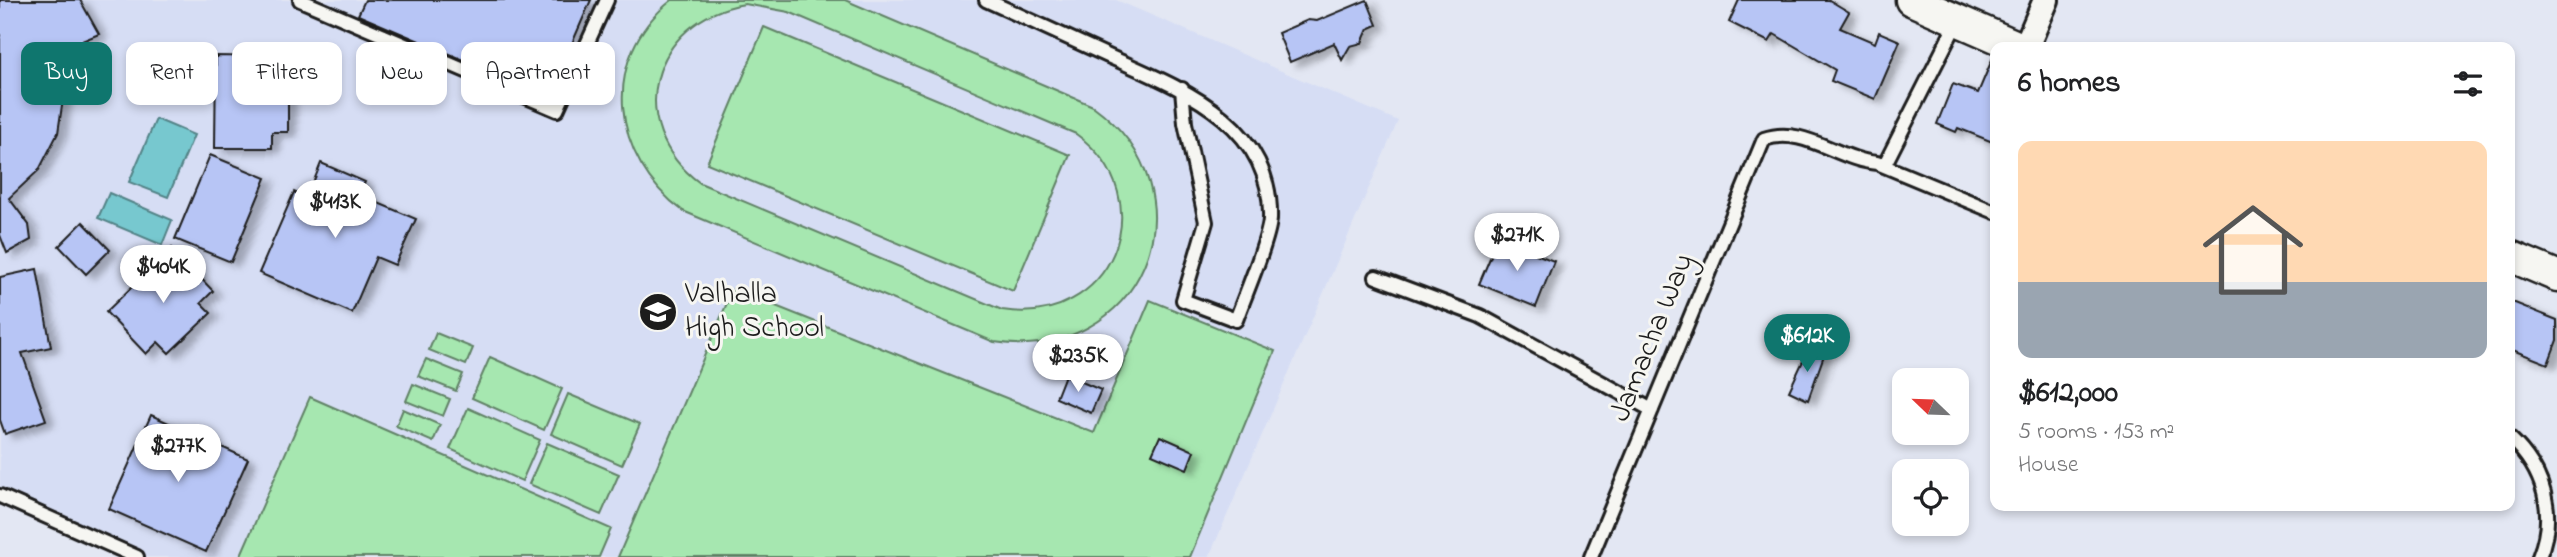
<!DOCTYPE html>
<html lang="en">
<head>
<meta charset="utf-8">
<style>
  :root { --surface:#fff; --page:#f6f6f6; --text:#202124; --muted:#757577; --accent:#0f766e }
  body { margin:0; font-family:"Indie Flower",sans-serif; background:var(--page); color:var(--text); height:100vh; display:flex; flex-direction:column; font-size:26px; white-space:nowrap }
  * { box-sizing:border-box; margin:0 }
  p { font-size:23px; color:var(--muted) }
  .icon { flex:none; width:38px; height:38px; fill:none; stroke:currentColor; stroke-width:2; stroke-linecap:round; stroke-linejoin:round }
  .map { position:relative; flex:1; overflow:hidden }
  .panel { position:absolute; left:1990px; top:42px; width:525px; height:469px; display:flex; flex-direction:column; background:var(--surface); border-radius:14px; box-shadow:0 4px 10px #0003 }
  .panel>* { flex:none }
  .hud { position:absolute; left:21px; top:42px; width:665px; height:63px; display:flex; gap:14px }
  .needle { width:46px; rotate:293deg }
  .tools { position:absolute; left:1892px; top:368px; display:grid; gap:14px }
  .tools a { display:grid; place-items:center; width:77px; height:77px; border-radius:14px; background:var(--surface); box-shadow:0 4px 10px #0003; font-size:35px }
  .price { position:absolute; translate:-50% -60px; padding:0 16px; border-radius:24px; background:#fff; color:#222; font-size:23px; line-height:46px; filter:drop-shadow(0 2px 4px #0008) }
  .price::after { content:''; position:absolute; left:50%; top:42px; width:21px; height:16px; margin-left:-10px; background:inherit; clip-path:polygon(0 0,100% 0,50% 100%) }
  .price.on { background:var(--accent); color:#fff }
  ul { padding:0; list-style:none }
  li { display:grid; align-content:center; gap:14px; height:371px; padding:0 28px }
  li span { display:grid; place-items:center; height:217px; border-radius:14px; color:#555 }
  li>.icon { margin-inline-start:auto }
  span .icon { width:126px; height:126px; fill:#fffc; stroke-width:1 }
  li b { font-size:30px }
  h2 { display:flex; justify-content:space-between; align-items:center; height:84px; padding:0 28px; font-size:30px }
  .chip { padding:0 24px; border-radius:14px; background:var(--surface); box-shadow:0 4px 10px #0003; font-size:24px; line-height:63px }
  .chip.on { background:var(--accent); color:#fff }
  .map>svg:first-child { display:block }
  .built { fill:#d6ddf4 }
  .green { fill:#a6e7b0; stroke:#618266; stroke-width:2; fill-rule:evenodd }
  .water { fill:#77c8cf; stroke:#538387; stroke-width:2 }
  .building { fill:#b7c5f5; stroke:#1c1c1c; stroke-width:2; filter:url(#shadow) }
  .lines { fill:none; stroke-linecap:round; stroke-linejoin:round }
  .service-casing { stroke:#1c1c1c; stroke-width:18 }
  .minor-casing { stroke:#1c1c1c; stroke-width:30 }
  .tertiary-casing { stroke:#1c1c1c; stroke-width:35 }
  .service { stroke:#f6f6f2; stroke-width:12 }
  .minor { stroke:#f6f6f2; stroke-width:24 }
  .tertiary { stroke:#f6f6f2; stroke-width:30 }
  .labels { text-anchor:middle; dominant-baseline:central; stroke-width:6; stroke-linejoin:round; paint-order:stroke }
  .poi-label { font-size:30px; fill:#1c1c1c; stroke:#f6f6f2; text-anchor:start }
  .street-label { font-size:30px; fill:#1c1c1c; stroke:#f6f6f2 }
</style>
</head>
<body>
<div class="map">
<svg width="2557" height="557" viewBox="0 0 2557 557">
  <defs>
    <filter id="shadow"><feDropShadow dx="8" dy="4.5" stdDeviation="3.5" flood-color="#0004"/></filter>
  </defs>
  <rect width="100%" height="100%" fill="#e3e7f3"/>
  <filter id="ink" filterUnits="userSpaceOnUse"><feTurbulence type="fractalNoise" baseFrequency=".0143" numOctaves="2"/><feDisplacementMap in="SourceGraphic" scale="14" xChannelSelector="R" yChannelSelector="G"/><feConvolveMatrix kernelMatrix="1 2 1 2 8 2 1 2 1" color-interpolation-filters="sRGB"/></filter>
  <g filter="url(#ink)">
    <path class="built" d="M0,0H1116L1398,121L1209,557H121L0,503Z"/>
    <path class="green" d="M672,0H845L1093,106C1214,194 1141,365 994,342L683,211C612,159 598,58 672,0ZM745,4L789,12L1076,134C1166,199 1111,328 1002,310L700,183C622,126 651,19 745,4Z
      M764,27L1070,155L1013,291L707,163Z
      M733,289L1094,433L1150,300L1275,351L1190,557H618Z
      M436,333L473,348L466,365L429,350Z
      M490,357L562,389L544,430L472,398Z
      M426,359L463,374L456,391L418,376Z
      M413,384L450,399L443,416L406,401Z
      M568,394L640,424L622,465L551,434Z
      M310,397L611,529L599,557H240Z
      M468,408L540,440L522,481L450,449Z
      M403,409L440,425L433,442L396,426Z
      M547,443L619,474L601,515L529,484Z"/>
    <path class="water" d="M156,119L194,135L168,197L129,182Z
      M109,193L172,220L162,245L98,218Z"/>
    <path class="building" d="M0,0H80L99,34L55,52L64,92L58,133L39,170L9,198L29,225L31,240L7,253L0,235Z
      M365,0H591L557,78L505,56L497,74L358,15Z
      M1367,0L1377,25L1368,29L1362,43L1350,46L1342,60L1334,43L1290,62L1278,33L1308,20L1317,21Z
      M1739,0H1829L1849,12L1840,28L1875,43L1879,32L1900,41L1875,99L1831,81L1835,70L1774,34L1769,42L1729,22Z
      M1994,55L1995,143L1958,128L1956,132L1937,124L1953,84L1978,93Z
      M216,56L271,57V72H288V132H272V148H215Z
      M210,155L266,178L231,262L175,239Z
      M321,163L365,182L359,195L416,219L395,265L376,257L352,313L259,273L294,192L307,198Z
      M83,222L110,250L86,274L59,246Z
      M1498,239L1554,261L1536,307L1479,284Z
      M172,248L213,291L201,303L211,313L169,353L158,342L146,354L106,312Z
      M37,269L51,347L22,353L46,420L5,434L0,420V277Z
      M2510,301L2557,320V340L2548,364L2510,349Z
      M1809,348L1824,355L1808,400L1789,391Z
      M1065,375L1101,390L1091,413L1056,398Z
      M151,415L248,459L206,552L109,509Z
      M1160,436L1194,451L1187,469L1152,454Z"/>
    <g class="lines">
      <defs>
        <path id="service" d="M300,0L557,110L607,0
          M986,0C1026,18 1066,37 1106,55C1180,88 1273,122 1270,219C1269,239 1244,298 1236,320L1183,300L1206,222L1185,123L1182,89
          M1884,166L1958,20
          M1376,277L1480,316L1652,410
          M2510,438C2544,470 2557,513 2539,557
          M0,496L137,557
          M1591,557L1764,139C1803,125 1838,160 1877,163L1995,212"/>
        <path id="minor" d="M2026,47L2046,0"/>
        <path id="tertiary" d="M1911,0L2019,47
          M2510,256L2557,276"/>
      </defs>
      <use href="#service" class="service-casing"/>
      <use href="#minor" class="minor-casing"/>
      <use href="#tertiary" class="tertiary-casing"/>
      <use href="#service" class="service"/>
      <use href="#minor" class="minor"/>
      <use href="#tertiary" class="tertiary"/>
    </g>
  </g>
  <defs>
    <symbol id="school-disc" viewBox="-11 -11 22 22"><circle r="9.5" fill="#1c1c1c" stroke="#f6f6f2"/><path d="M0-5L7-2L0 1L-7-2ZM-4 1L0 2.5L4 1V4Q0 6-4 4Z" fill="#fff"/></symbol>
  </defs>
  <g fill-rule="evenodd">
    <use href="#school-disc" x="636" y="290" width="44" height="44"/>
  </g>
  <g class="labels">
    <g class="poi-label">
      <text x="685" y="295">Valhalla<tspan x="685" dy="34">High School</tspan></text>
    </g>
    <g class="street-label">
      <text transform="translate(1653 338) rotate(-68)">Jamacha Way</text>
    </g>
  </g>
</svg>
<div class="tools">
<a><svg class="needle" viewBox="-14 -14 28 28"><path d="M0-13l5 13h-10z" fill="#e53935"/><path d="M0 13l5-13h-10z" fill="#757577"/></svg></a>
<a><svg class="icon" aria-label="locate" viewBox="0 0 24 24"><circle cx="12" cy="12" r="6"/><path d="M12 2v4M12 18v4M2 12h4M18 12h4"/></svg></a>
</div>
<b class="price" style="left:335px;top:240px">$413K</b>
<b class="price" style="left:1517px;top:273px">$271K</b>
<b class="price" style="left:163px;top:305px">$404K</b>
<b class="price on" style="left:1807px;top:374px">$612K</b>
<b class="price" style="left:1078px;top:394px">$235K</b>
<b class="price" style="left:178px;top:484px">$277K</b>
<div class="hud">
<a class="chip on">Buy</a>
<a class="chip">Rent</a>
<a class="chip">Filters</a>
<a class="chip">New</a>
<a class="chip">Apartment</a>
</div>
<section class="panel">
<h2>6 homes<svg class="icon" aria-label="filters" viewBox="0 0 24 24"><path d="M4 7h16M4 17h16"/><circle cx="9" cy="7" r="2"/><circle cx="15" cy="17" r="2"/></svg></h2>
<ul>
<li><span style="background:linear-gradient(#ffd9b3 65%,#9aa5b1 0)"><svg class="icon" aria-label="home" viewBox="0 0 24 24"><path d="M3 11l9-7 9 7M6 9v11h12V9"/></svg></span><div><b>$612,000</b><p>5 rooms · 153 m²</p><p>House</p></div></li>
</ul>
</section>
</div>
</body>
</html>
